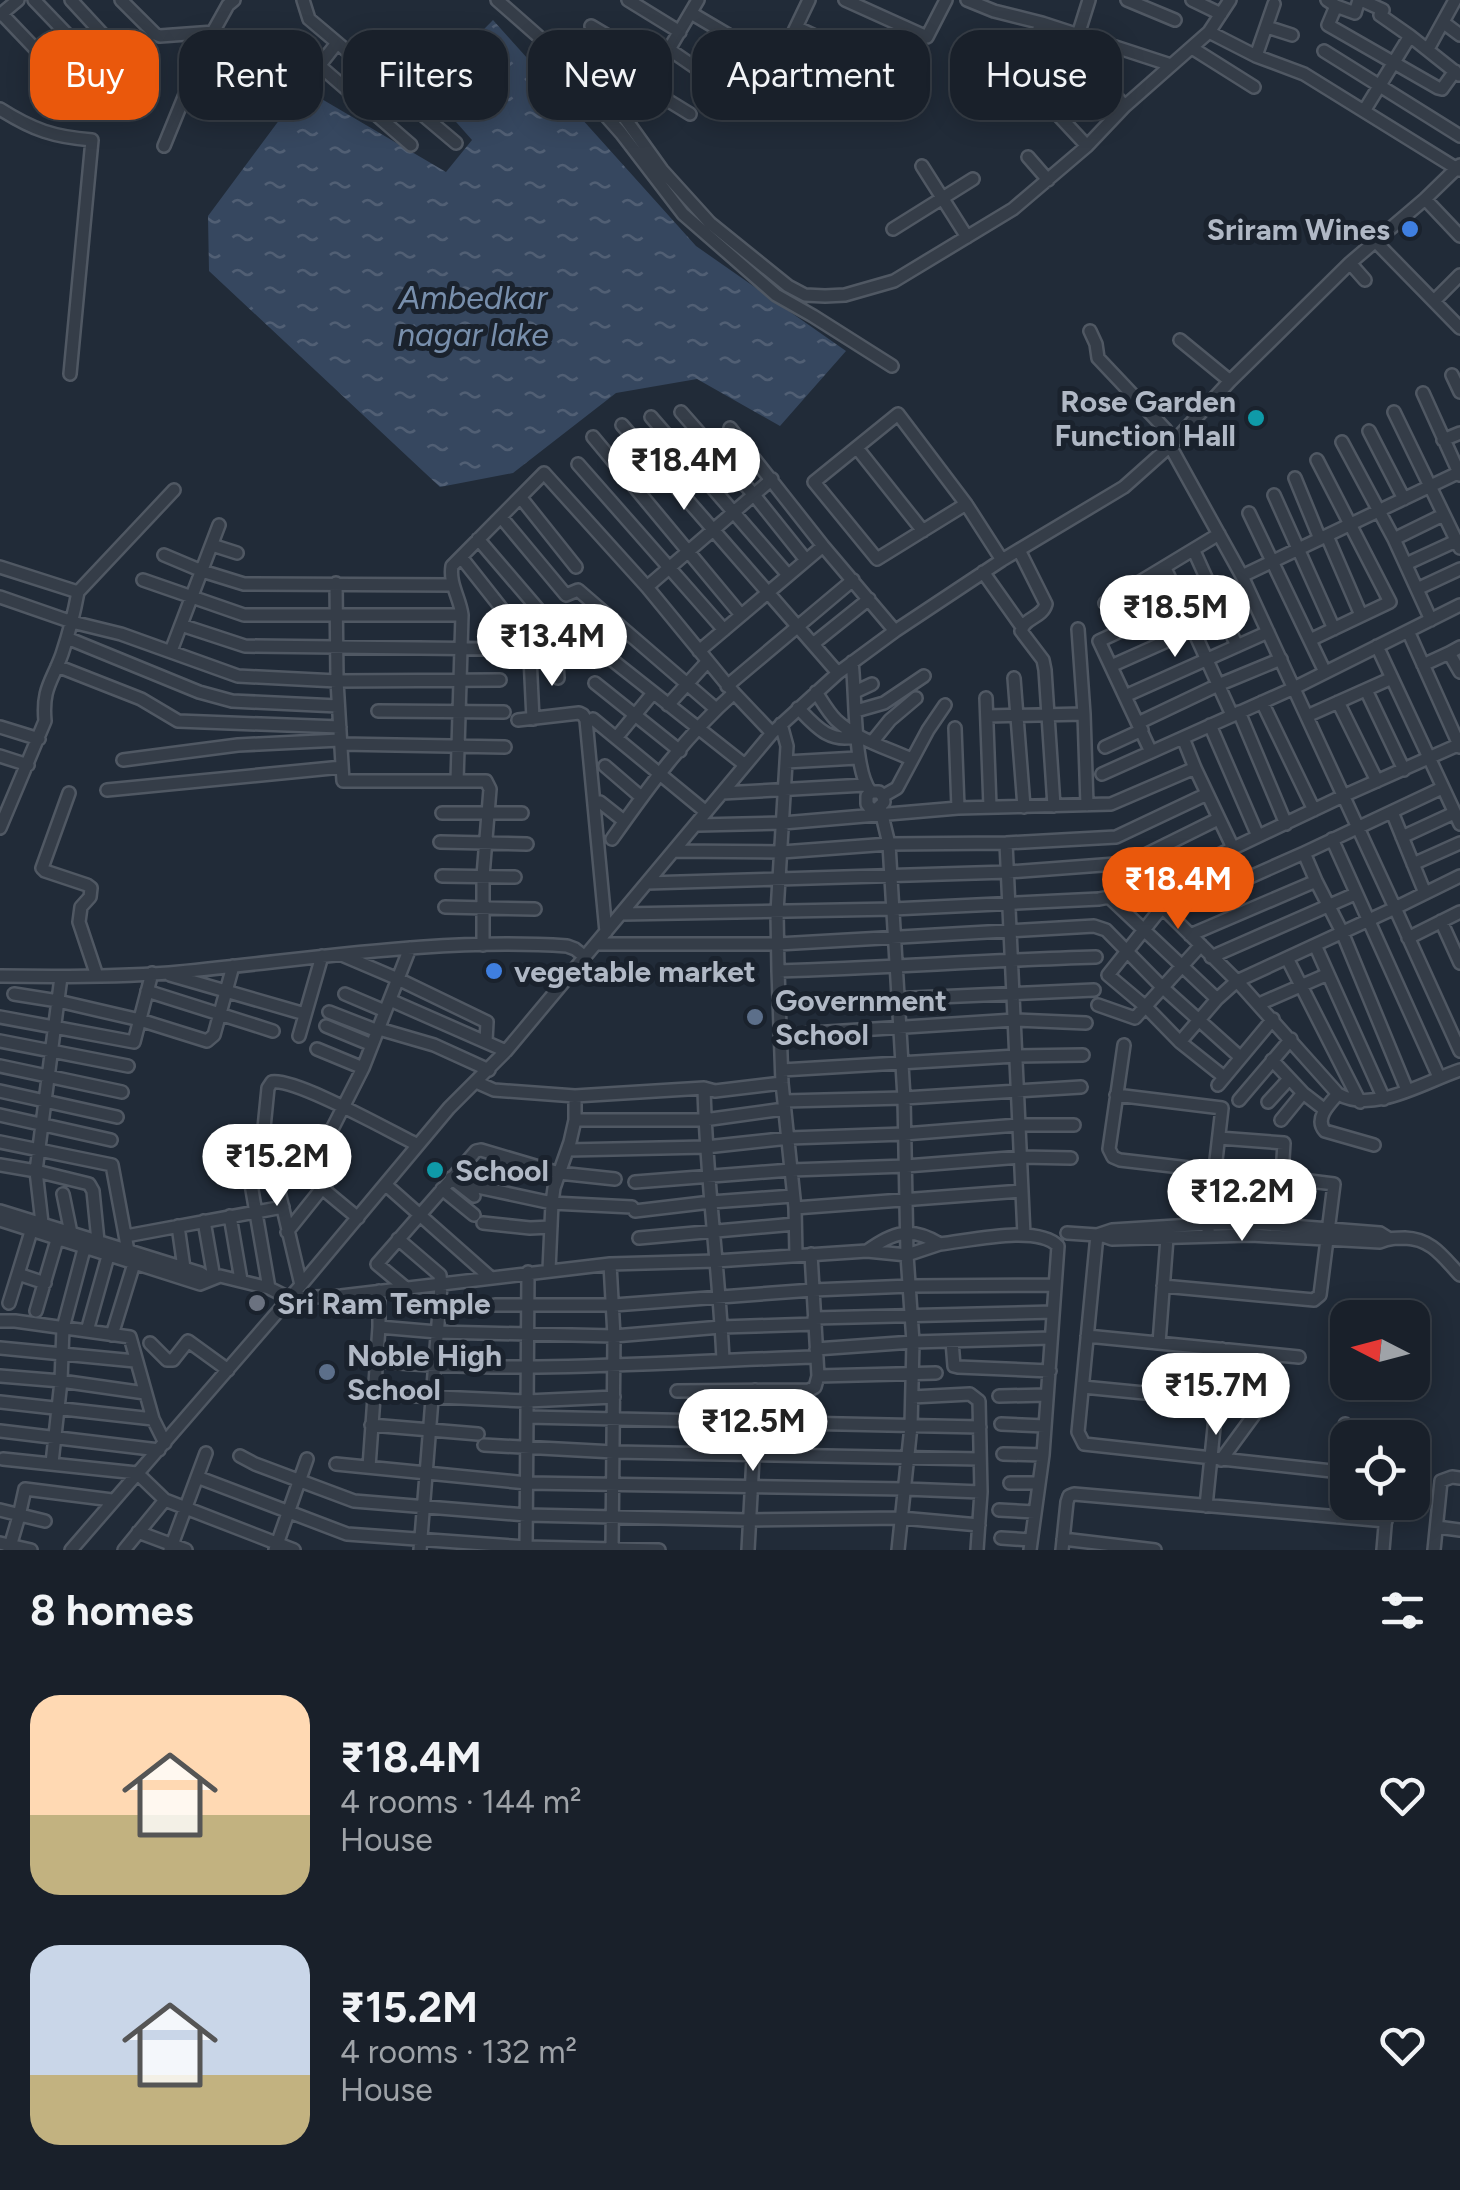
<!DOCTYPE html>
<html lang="en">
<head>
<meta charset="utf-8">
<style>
  :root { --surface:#19202a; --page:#262d36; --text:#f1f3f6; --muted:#9fa3a8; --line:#373e47; --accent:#ea580c }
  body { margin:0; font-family:Figtree,sans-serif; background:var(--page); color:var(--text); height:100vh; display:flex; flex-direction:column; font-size:38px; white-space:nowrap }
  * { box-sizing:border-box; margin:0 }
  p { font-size:32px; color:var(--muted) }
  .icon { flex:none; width:55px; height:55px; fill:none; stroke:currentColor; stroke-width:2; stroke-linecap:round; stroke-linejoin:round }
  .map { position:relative; height:1550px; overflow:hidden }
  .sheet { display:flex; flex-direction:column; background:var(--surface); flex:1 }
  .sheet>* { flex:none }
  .banner { position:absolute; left:30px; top:30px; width:1400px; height:90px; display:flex; gap:20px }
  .needle { width:65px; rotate:276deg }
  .tools { position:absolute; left:1330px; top:1300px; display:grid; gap:20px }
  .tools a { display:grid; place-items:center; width:100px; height:100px; border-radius:20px; background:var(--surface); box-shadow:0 5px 25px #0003,0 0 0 2px var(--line); font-size:50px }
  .price { position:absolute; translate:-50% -85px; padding:0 22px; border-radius:35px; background:#fff; color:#222; font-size:32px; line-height:65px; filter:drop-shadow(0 2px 5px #0008) }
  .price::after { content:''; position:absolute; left:50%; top:60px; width:30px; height:22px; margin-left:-15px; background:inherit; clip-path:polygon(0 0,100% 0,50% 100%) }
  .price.active { background:var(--accent); color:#fff }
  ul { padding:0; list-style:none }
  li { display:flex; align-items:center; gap:30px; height:250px; padding:0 30px }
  li span { display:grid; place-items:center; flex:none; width:280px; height:200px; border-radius:30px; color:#555 }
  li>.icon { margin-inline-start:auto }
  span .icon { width:120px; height:120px; fill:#fffc; stroke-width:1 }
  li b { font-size:42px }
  h2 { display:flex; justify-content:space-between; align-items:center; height:120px; padding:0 30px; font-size:42px }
  .tag { padding:0 35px; border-radius:30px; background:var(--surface); box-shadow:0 5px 25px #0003,0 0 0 2px var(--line); font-size:35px; line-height:90px }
  .tag.active { background:var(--accent); color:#fff }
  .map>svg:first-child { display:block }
  .water { fill:url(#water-ripples) }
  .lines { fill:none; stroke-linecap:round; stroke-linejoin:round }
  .minor-casing { stroke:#505863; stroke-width:16 }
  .minor { stroke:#353d48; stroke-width:11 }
  .shop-dot { fill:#3f7fe0; stroke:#1a222d; stroke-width:4 }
  .culture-dot { fill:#0f9aa8; stroke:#1a222d; stroke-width:4 }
  .service-dot { fill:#5c6f8a; stroke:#1a222d; stroke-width:4 }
  .worship-dot { fill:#6b7280; stroke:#1a222d; stroke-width:4 }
  .labels { text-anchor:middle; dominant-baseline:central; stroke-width:10; stroke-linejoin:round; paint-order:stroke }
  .poi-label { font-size:30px; font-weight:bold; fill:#b0b8c5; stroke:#1a222d; text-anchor:start }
  .water-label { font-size:32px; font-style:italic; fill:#788fac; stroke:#1a222d }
</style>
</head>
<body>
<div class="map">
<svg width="1460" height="1550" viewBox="0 0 1460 1550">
  <defs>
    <pattern id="water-ripples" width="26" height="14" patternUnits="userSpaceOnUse" patternTransform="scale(2.5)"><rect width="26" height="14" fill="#36475f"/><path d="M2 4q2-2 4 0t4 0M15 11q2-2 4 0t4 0" fill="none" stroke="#515f74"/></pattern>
  </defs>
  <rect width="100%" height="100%" fill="#212b38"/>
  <path class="water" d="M493,20L696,246L846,351L780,426L697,379L616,393L513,473L440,487L209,271L208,216L303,88L446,172L472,140L426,88Z"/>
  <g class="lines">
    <defs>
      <path id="minor" d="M34,0L109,78
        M71,0L107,39
        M121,0L155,34L160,36L214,32
        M303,0L309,19L456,143
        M497,0L614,103L662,170L710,223L788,286L805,295L825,296L845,295L894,281L1013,209L1087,146L1125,106L1209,32
        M628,0L680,32
        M845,0L927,37L946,0
        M967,0L994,11L1042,23L1171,65
        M1127,0L1175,20
        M1192,0L1221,14
        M1230,0L1209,32L1256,56L1304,74L1459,170
        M1327,0L1336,6L1328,25L1438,88L1442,89L1455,71
        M1361,0L1383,10L1380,15L1410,36
        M1336,6L1355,13L1359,0
        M691,13L730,36
        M2,14L83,99
        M0,15L18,0
        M1444,23L1460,35
        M591,26L660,67
        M1267,27L1292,35
        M798,28L881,67
        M1078,35L1089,0
        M1001,45L1043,69
        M299,48L411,145
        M1192,48L1254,87
        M584,49L690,114
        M1071,49L1125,106
        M1428,49L1455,0
        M670,50L744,101
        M1324,51L1460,136
        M1256,56L1274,4
        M1024,59L1042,23
        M753,61L813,89
        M319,66L337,43
        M562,66L621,133L683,214L776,295L813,316L892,366
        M775,71L809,0
        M1001,75L1046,102L1087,146
        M356,98L374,75
        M989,98L1015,112L1021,110L1043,69L1060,30
        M0,109C33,130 54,137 92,140L70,374
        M1364,111L1410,36L1459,75
        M627,121L698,0
        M164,146L204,48L228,5L234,0
        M1028,157L1048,180
        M922,166L967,237
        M1425,199L1460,236
        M893,229L973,179
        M1375,241L1460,328
        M1350,263L1365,280
        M1434,301L1460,275
        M1090,331L1096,344L1098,358L1166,430L1170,446L1242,576L1395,908L1237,981L1217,999L1180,1042L1224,1077
        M1180,340L1230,381
        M1452,375L1460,392
        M1423,393L1460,475
        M681,412L754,495L806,560
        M1394,412L1460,548
        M651,417L788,575
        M622,425L838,673
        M730,428L823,546L895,631
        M1369,431L1404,499
        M593,437L741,615
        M1443,440L1460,433
        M1342,442L1394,539L1431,620
        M857,448L923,531
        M578,464L724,630
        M1295,478L1320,539
        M1274,495L1334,629
        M521,498L576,567
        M966,504L877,559L814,482L898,414L966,504L1002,560
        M1249,513L1325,672
        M501,517L566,595L578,590L716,709
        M1327,536L1361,615
        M478,539L544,616
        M1394,539L1443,515
        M212,545L237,553
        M1019,550L1046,604C1042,618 1025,617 1021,631L1043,660L1045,670L1054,806
        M1194,551L1237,646
        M164,555L202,571L244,584L452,585
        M461,557L517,628
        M1406,564L1456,541
        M0,567L78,592C74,614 69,633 62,654C52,682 42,688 45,721L0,828
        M1165,568L1232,715
        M983,572L1022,627
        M1242,576L1460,472
        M143,580L244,615H462
        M336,583L337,681L343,781H457
        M647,587L772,479
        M1417,589L1460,569
        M78,592L174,490
        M0,597L72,622L121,634L238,676L337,681L500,680
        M1105,603L1219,534
        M181,625L245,646L502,649
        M1078,629L1084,714L1087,805
        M1408,631L1460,747
        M583,637L745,765
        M67,638L199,692L232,701L338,706
        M1310,640L1390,602L1317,460
        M813,644L869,599
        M1377,646L1460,824
        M1460,647L1449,653L1460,672
        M171,651L219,525
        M556,651L558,678
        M699,651L823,546
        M852,662C856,692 853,772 871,792H879L883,796L884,802L877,809H871L867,804V796L871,792
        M1423,665L1449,653
        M57,666L141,699L178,721L340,727
        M1111,666L1223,616
        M1014,678L1024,807
        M595,683L680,751
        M727,686L853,580
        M1366,690L1404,770
        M816,692C822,701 828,712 836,720C856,739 887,748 911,759
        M855,692L872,684
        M1125,696L1268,632
        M986,698L990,807
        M1262,702L1314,810
        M1338,702L1377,781
        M668,705L707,662
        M798,708C816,727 830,744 858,736
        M378,711L504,712
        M856,711L884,703L924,676
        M1239,712L1286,824
        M987,716L1084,714
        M1307,716L1392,678
        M533,719L530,657L535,654L579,649
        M593,719L706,812
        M518,720L579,713L583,715L586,720L606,932
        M1138,723L1218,685L1281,659
        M781,724L787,746L777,912L778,971L782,1083L795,1208L796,1255
        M1210,725L1258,836
        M0,727L39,739
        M955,728L958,808
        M616,738L653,693
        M1183,738L1195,768L1233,848
        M873,741L890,720L916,698
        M341,744L505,747
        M1105,747L1142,730
        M1151,752L1099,641L1181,603
        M0,756L28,765
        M123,760L238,745L340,740
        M786,762L857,758
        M605,766L641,797
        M1102,774L1294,688L1460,605
        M107,790L342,767
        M69,793L42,868L45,871L87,885L91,888L90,897L81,907L79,922L97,976
        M722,793L865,785
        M883,796L897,788L928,730L945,705
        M600,802L624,821
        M880,807L889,844L904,1098L907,1255L913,1342L911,1426L898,1550
        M1392,812L1425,893
        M442,813H522
        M698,825L783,823L958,808L1111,804L1195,768
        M1402,837L1454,813
        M612,839C648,788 686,735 734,693
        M1332,839L1439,1077
        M440,842L527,844
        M1006,843L1024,1235
        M674,851L782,852L889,844L1006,843L1116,837L1207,794
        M1304,853L1316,881
        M1413,864L1460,843
        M442,876L515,877
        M1460,876L1395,908L1460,1051
        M647,883L1008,872L1129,863L1218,819
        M1145,890L1237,981L1338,1094C1374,1114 1424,1082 1460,1070
        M1109,897L1217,999
        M1163,906L1108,975L1146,1007L1180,1042
        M445,907L535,909
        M1169,913L1304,853L1442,788
        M622,914L893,909L1099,899L1145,890L1343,796L1460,744
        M1441,921L1460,963
        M1190,935L1316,881L1342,932L1407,1090
        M1408,938L1460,912
        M597,944H778L1094,926L1106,930L1162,987L1240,1057
        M483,945V876L490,789L486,781H457L462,615C460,598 449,584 452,566L544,473L647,587L734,693L772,733
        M1315,945L1384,1099
        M344,956L398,979L487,1022L486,1041
        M1211,957L1355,894
        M1287,958L1360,1102
        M778,971C884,968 990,960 1096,957
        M170,975L305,1014
        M0,976C56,977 113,977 169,973C301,961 434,937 567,946L575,949L585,957
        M147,991L273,1031
        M14,994L58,1001L140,1020L207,1041L214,1035L233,966
        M345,994L385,1011
        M390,1000L506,1051
        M779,1004L1094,990
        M1259,1004L1328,974
        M1098,1005L1135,1018L1201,945
        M329,1012L378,1031
        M0,1017L134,1042L152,973
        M326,1026L372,1045
        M379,1029L434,1045L489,1070
        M781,1035L1014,1020L1086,1023
        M299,1036L322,956
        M0,1041L128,1066
        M1124,1045L1109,1149L1113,1157L1120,1160L1215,1171
        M317,1049L363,1068
        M1272,1060L1303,1093L1325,1110
        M0,1066L122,1092
        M782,1070L1016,1056L1083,1055
        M476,1082L494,1090L575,1096L704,1088L715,1091L782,1083
        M1218,1085L1273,1019
        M704,1088C706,1179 719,1269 723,1360
        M0,1091L117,1117
        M1338,1094C1329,1104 1314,1119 1325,1131L1374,1145
        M1116,1095L1222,1108L1208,1230
        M1239,1100L1291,1039
        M784,1101L904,1098L1081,1087
        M1268,1102L1289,1079
        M0,1115L111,1140
        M575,1120H704L784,1109
        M1281,1120L1303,1093
        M243,1138L269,1288
        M0,1142L112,1165L128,1251
        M269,1144L358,1218
        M568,1150L706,1147L789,1138L904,1134L1019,1125H1074
        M0,1165L36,1171L89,1184L93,1191L98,1241
        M451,1178L474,1196
        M635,1182L791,1170L906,1166L1021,1157L1071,1158
        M386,1185L491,1278
        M473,1186L552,1203L632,1207
        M442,1189L474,1215
        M63,1194L71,1233
        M795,1208L1022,1191
        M0,1211L200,1273L210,1279
        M635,1211L711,1202L793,1196
        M230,1216L241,1280
        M0,1220L200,1284L220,1276L269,1288L289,1298L341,1296L610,1264L716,1261L867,1251L907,1255L940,1244C911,1226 893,1232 867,1251
        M204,1221L214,1278
        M42,1223L36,1171L61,977
        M483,1223L530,1228L551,1227
        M178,1226L184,1268
        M287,1232L335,1172L337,1159L323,1147L363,1068L410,948
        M1067,1233L1097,1235
        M1101,1235L1112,1239L1251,1235L1380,1242C1389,1238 1396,1238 1405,1238C1432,1239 1443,1257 1460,1275
        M126,1236L283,1207
        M639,1238L795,1224
        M398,1239L440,1275L441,1286L420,1550
        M940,1244C969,1241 1037,1224 1058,1246L1043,1455L1030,1550
        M610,1264L614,1336L612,1550
        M549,1270L552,1203L554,1188L570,1142L575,1120V1096
        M18,1274L33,1225
        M301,1285L264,1128L268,1088L272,1082C296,1078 391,1132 418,1145
        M1163,1286L1314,1300L1320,1295L1334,1184L1285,1178L1282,1175L1284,1143L1219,1138
        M407,1289L377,1264L476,1151L481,1150L559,1173L615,1179
        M9,1303L18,1274L45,1283
        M495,1305H614L813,1290L910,1286L1055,1285
        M36,1311L59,1233
        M814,1318L1053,1312
        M0,1321H15L130,1337L153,1419L165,1443
        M379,1327L437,1332L614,1336L721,1327L815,1324
        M87,1331L110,1249
        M112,1335L136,1257
        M1087,1336L1299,1357
        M952,1341L954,1366L958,1367L1050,1371
        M150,1343L167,1360H173L188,1341L228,1370
        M1159,1343L1167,1238
        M0,1348L135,1361
        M816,1349L913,1342L1051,1338
        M375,1361C522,1375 670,1361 817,1357
        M0,1376L61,1381L145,1393
        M818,1376L936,1373
        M1083,1387L1216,1400
        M677,1391L809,1390L815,1387L818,1376L811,1254
        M373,1394L527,1401L614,1397
        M999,1396L1047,1395
        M912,1397L970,1394L979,1401L981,1492L977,1550
        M0,1402L153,1419
        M527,1417L980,1427
        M1001,1424L1045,1426
        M371,1425L478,1434
        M0,1431L159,1450
        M484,1445L614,1452L980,1459
        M1003,1454L1043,1455
        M240,1456L255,1464L354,1501L526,1515L749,1520L901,1518L979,1525
        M3,1459L137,1473L165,1500L294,1550
        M1221,1460L1273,1389
        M52,1463L61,1381L63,1328L87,1238
        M336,1464L527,1483L905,1489L981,1492
        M369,1467L379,1327V1291
        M1341,1472L1084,1444L1078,1432L1097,1235L1112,1230L1208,1224H1265L1380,1233L1388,1238
        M197,1477L347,1534L526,1547L659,1550
        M1010,1483H1039
        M1206,1506L1222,1349
        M0,1510L45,1521
        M999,1510L1035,1512
        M1337,1517L1345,1424
        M1437,1527L1460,1530
        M138,1532L186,1550
        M1001,1538L1031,1540
        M1063,1539L1155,1550
        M0,1543L31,1550
        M9,1550L19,1516L25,1489L112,1500
        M71,1550L301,1285L449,1108L506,1051L772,733L838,673L895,631L1002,560L1124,487L1170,446L1230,381L1350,263L1425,199L1460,165
        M124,1550L165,1500
        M170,1550L206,1453
        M275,1550L307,1459
        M526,1550L528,1272
        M748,1550L755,1421V1390
        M1062,1550L1067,1502L1069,1496L1074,1494L1386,1521
        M1383,1550L1387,1502
        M1434,1550L1441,1481L1452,1477L1460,1478"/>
    </defs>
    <use href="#minor" class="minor-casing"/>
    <use href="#minor" class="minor"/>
  </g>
  <g class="shop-dot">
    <circle cx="1410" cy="229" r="10"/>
    <circle cx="494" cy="971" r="10"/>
  </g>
  <g class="culture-dot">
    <circle cx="1256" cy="418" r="10"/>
    <circle cx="435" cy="1170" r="10"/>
  </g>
  <g class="service-dot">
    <circle cx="755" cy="1017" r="10"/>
    <circle cx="327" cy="1372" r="10"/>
  </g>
  <circle class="worship-dot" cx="257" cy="1303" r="10"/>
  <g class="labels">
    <g class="poi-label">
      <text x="1390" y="229" text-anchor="end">Sriram Wines</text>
      <text x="1236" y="401" text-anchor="end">Rose Garden<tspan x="1236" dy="34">Function Hall</tspan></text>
      <text x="514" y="971">vegetable market</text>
      <text x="775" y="1000">Government<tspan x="775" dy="34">School</tspan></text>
      <text x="455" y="1170">School</text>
      <text x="277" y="1303">Sri Ram Temple</text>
      <text x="347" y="1355">Noble High<tspan x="347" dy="34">School</tspan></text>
    </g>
    <g class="water-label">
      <text x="473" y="298">Ambedkar<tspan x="473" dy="37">nagar lake</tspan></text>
    </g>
  </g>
</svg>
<div class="tools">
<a><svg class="needle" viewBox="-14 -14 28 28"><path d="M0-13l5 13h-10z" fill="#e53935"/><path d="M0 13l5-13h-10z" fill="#9fa3a8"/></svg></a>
<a><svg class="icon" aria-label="locate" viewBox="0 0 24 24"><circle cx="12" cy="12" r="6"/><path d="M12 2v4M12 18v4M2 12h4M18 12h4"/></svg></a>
</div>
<b class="price" style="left:684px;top:513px">₹18.4M</b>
<b class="price" style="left:1175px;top:660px">₹18.5M</b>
<b class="price" style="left:552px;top:689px">₹13.4M</b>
<b class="price active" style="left:1178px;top:932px">₹18.4M</b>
<b class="price" style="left:277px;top:1209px">₹15.2M</b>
<b class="price" style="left:1242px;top:1244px">₹12.2M</b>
<b class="price" style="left:1216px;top:1438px">₹15.7M</b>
<b class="price" style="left:753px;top:1474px">₹12.5M</b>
<div class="banner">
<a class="tag active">Buy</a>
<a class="tag">Rent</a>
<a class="tag">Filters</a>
<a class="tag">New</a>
<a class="tag">Apartment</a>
<a class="tag">House</a>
</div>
</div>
<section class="sheet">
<h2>8 homes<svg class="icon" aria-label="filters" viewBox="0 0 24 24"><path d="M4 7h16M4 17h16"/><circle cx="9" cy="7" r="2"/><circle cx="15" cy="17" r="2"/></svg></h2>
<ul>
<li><span style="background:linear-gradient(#ffd9b3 60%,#c2b280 0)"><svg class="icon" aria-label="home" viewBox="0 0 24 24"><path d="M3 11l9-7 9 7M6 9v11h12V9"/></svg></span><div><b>₹18.4M</b><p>4 rooms · 144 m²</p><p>House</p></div><svg class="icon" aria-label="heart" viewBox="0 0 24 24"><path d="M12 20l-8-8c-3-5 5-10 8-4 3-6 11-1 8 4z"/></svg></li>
<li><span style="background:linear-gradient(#c9d6e8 65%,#c2b280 0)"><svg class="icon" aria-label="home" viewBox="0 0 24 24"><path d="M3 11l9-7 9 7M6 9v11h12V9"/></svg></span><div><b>₹15.2M</b><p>4 rooms · 132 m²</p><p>House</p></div><svg class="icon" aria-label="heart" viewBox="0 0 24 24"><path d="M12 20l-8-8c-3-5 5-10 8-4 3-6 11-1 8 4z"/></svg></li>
</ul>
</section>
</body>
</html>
